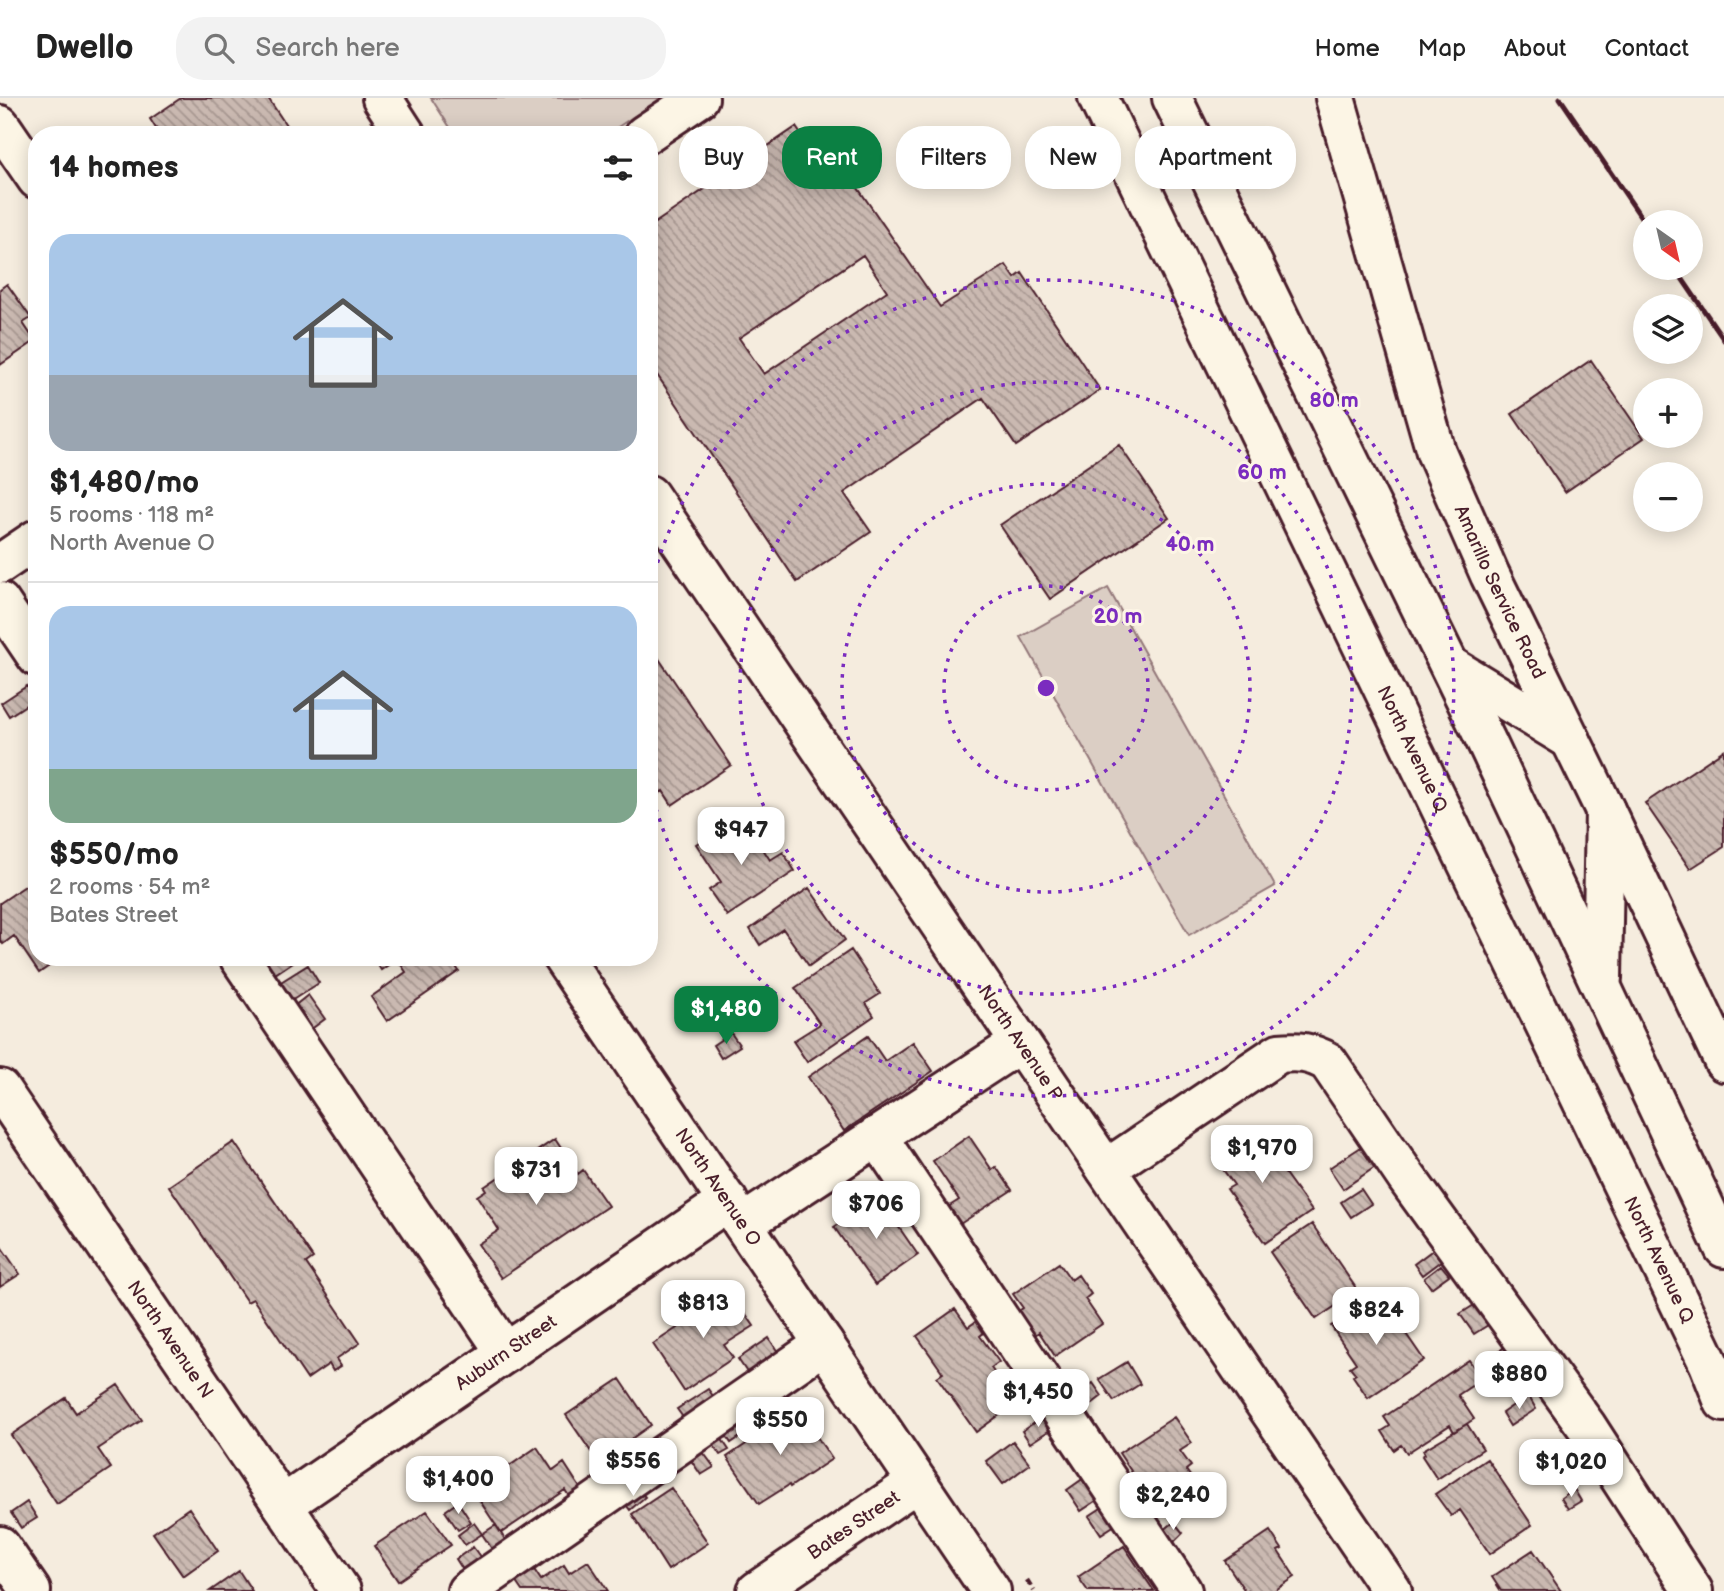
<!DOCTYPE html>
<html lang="en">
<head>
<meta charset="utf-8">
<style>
  :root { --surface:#fff; --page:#f2f2f2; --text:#222; --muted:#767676; --line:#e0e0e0; --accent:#0b8043 }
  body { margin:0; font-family:"Balsamiq Sans",sans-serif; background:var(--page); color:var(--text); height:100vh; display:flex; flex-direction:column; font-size:26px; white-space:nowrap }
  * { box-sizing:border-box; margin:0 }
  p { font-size:23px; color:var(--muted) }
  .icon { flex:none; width:38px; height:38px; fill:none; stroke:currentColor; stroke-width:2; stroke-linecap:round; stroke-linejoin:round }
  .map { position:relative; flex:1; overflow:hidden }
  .drawer { position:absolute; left:28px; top:28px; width:630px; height:840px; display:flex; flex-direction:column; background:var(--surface); border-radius:28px; box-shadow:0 4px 18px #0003 }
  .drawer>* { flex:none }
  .hud { position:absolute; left:679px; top:28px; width:665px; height:63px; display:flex; gap:14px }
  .needle { width:46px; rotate:146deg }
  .controls { position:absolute; left:1633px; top:112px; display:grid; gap:14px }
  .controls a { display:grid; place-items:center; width:70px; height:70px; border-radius:50%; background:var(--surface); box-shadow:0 4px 18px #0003; font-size:35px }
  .price { position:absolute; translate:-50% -60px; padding:0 16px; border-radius:14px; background:#fff; color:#222; font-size:23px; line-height:46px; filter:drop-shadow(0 2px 4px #0008) }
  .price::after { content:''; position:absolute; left:50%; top:42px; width:21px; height:16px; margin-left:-10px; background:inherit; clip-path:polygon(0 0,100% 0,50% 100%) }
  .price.selected { background:var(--accent); color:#fff }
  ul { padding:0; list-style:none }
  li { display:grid; align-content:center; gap:14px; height:371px; padding:0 21px }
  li+li { border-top:2px solid var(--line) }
  li span { display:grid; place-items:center; height:217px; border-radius:21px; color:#555 }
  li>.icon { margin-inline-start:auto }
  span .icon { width:126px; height:126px; fill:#fffc; stroke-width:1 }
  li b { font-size:30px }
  h2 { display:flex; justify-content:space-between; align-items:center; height:84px; padding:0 21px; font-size:30px }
  .pill { padding:0 24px; border-radius:28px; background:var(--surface); box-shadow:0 4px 18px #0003; font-size:24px; line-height:63px }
  .pill.selected { background:var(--accent); color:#fff }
  header { display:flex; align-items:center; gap:42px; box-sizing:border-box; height:98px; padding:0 35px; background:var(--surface); border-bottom:2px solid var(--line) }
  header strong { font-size:33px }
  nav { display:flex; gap:38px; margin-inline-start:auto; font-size:24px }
  .search { width:490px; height:63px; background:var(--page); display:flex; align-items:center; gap:18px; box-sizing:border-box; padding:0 24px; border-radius:28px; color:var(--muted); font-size:26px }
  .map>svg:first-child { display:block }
  .green { fill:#dbcec4; stroke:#927678; stroke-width:2 }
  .building { fill:url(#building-back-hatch); stroke:#4a1f2b; stroke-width:2; fill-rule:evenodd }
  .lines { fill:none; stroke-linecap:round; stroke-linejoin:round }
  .minor-casing { stroke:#4a1f2b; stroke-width:44 }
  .major-casing { stroke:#4a1f2b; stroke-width:44 }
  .path { stroke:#4a1f2b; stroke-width:4.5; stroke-dasharray:7 5; stroke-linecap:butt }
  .minor { stroke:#fcf5e5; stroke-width:38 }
  .major { stroke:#fcf5e5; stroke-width:38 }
  .rail { stroke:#4a1f2b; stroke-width:5 }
  .ring { fill:none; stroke:#7b2cbf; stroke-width:3.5; stroke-dasharray:3.5 7 }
  .labels { text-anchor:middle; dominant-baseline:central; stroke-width:6; stroke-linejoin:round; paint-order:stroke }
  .street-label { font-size:19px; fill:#4a1f2b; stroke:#fcf5e5 }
  .centre { fill:#7b2cbf; stroke:#fcf5e5; stroke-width:3.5 }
  .ring-label { font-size:21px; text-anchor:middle; font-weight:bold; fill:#7b2cbf; stroke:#fcf5e5; stroke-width:6; stroke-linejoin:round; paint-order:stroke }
</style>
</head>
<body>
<header>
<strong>Dwello</strong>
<div class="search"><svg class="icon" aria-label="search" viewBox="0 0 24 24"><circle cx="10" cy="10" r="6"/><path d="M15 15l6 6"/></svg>Search here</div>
<nav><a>Home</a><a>Map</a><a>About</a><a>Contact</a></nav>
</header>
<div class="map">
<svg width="1724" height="1493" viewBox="0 0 1724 1493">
  <defs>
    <pattern id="building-back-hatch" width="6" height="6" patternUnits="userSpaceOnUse" patternTransform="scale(1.75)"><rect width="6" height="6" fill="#cab9b1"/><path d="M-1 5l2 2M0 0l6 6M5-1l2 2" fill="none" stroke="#a69690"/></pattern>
  </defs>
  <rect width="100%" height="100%" fill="#f5ecde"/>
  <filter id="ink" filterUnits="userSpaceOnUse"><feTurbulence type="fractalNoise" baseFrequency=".0143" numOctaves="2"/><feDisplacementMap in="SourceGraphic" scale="14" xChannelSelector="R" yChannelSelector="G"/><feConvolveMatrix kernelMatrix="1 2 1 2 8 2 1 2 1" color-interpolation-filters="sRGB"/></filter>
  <g filter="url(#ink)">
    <path class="green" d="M431,0H661L606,37H455Z
      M1108,490L1275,788L1189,837L1021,539Z"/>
    <path class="building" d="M181,0H268L286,27L272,37H160L150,21Z
      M796,29L826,74L840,64L940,209L1006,167L1015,180L1022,175L1100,292L1016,348L983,300L844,395L871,434L797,484L649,265V129ZM863,157L887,193L764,276L739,240Z
      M7,186L31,220L23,225L35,243L0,267V191Z
      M1591,262L1644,340L1565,394L1512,316Z
      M1119,347L1169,420L1050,501L1000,427Z
      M649,546L731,667L672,707L663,693L649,702Z
      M27,588L35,601L9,618L1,605Z
      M1724,652V749L1690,771L1645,705Z
      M735,720L750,744L756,740L770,762L783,754L795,773L727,818L709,792L721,784L696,746Z
      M37,780V859H62L39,875L14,838L3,846L0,842V805Z
      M809,790L845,842L809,868L783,831L760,847L750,831Z
      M851,852L880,896L866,905L874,918L807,964L793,943L820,926L795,890Z
      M259,859H299V860L272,878Z
      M373,859H449L459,873L387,923L371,899L406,874L397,861L381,872Z
      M308,867L319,885L288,905L276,887Z
      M308,897L325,921L310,932L293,909Z
      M731,935L740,948L721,960L713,947Z
      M868,938L885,963L913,944L933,973L844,1033L808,979Z
      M1255,1030L1267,1047L1273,1043L1291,1069L1284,1074L1312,1113L1265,1145L1227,1091L1234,1087L1214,1059Z
      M969,1038L992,1072L996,1069L1012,1092L960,1126L948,1109L959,1102L933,1063Z
      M555,1041L578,1076L583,1072L608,1108L501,1180L478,1146L499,1132L477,1098L486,1092L484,1089Z
      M234,1044L313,1160L306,1165L360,1245L336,1261L341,1268L333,1273L329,1266L307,1281L253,1201L247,1204L169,1088Z
      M1364,1047L1378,1067L1343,1091L1329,1070Z
      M1361,1091L1371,1106L1351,1119L1341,1104Z
      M878,1099L918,1157L875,1187L834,1129Z
      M1312,1126L1358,1193L1316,1221L1270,1154Z
      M0,1147L20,1176L0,1189Z
      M1434,1151L1442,1162L1422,1177L1414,1166Z
      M1059,1165L1071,1182L1078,1177L1091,1196L1085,1201L1102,1226L1055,1258L1039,1234L1031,1240L1014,1216L1023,1210L1013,1196Z
      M1441,1167L1449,1177L1431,1190L1424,1180Z
      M730,1193L754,1228L724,1247L733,1260L684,1293L653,1246L680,1228L676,1221L694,1209L698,1214Z
      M1371,1201L1375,1208L1380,1205L1385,1213L1389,1211L1424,1262L1368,1300L1353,1278L1356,1276L1350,1269L1356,1265L1331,1228Z
      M1474,1207L1488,1227L1474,1236L1460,1216Z
      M955,1211L968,1229L978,1222L986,1233L980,1238L999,1264L991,1270L1016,1305L976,1334L937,1279L943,1275L917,1238Z
      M769,1240L781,1259L750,1279L738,1261Z
      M1506,1248L1518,1264L1507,1272L1495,1256Z
      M1469,1262L1482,1281L1458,1297L1474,1321L1454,1334L1450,1327L1407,1355L1401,1347L1394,1352L1382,1333L1390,1328L1384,1319Z
      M1127,1264L1140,1286L1114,1303L1099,1281Z
      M620,1281L651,1327L598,1364L566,1317Z
      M1093,1285L1102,1298L1080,1315L1071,1301Z
      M118,1287L142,1322L98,1351L111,1370L57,1406L11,1337L66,1300L76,1315Z
      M708,1291L718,1305L687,1325L677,1311Z
      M1528,1297L1536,1311L1510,1328L1502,1315Z
      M798,1311L832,1361L790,1389L789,1387L759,1406L727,1359Z
      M741,1315L752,1331L731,1345L720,1329Z
      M1045,1317L1053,1330L1030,1345L1022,1333Z
      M1174,1319L1192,1345L1180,1353L1191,1368L1186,1372L1200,1392L1161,1418L1119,1355Z
      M1467,1326L1483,1351L1437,1381L1422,1358L1425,1356L1423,1352Z
      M717,1334L729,1352L720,1357L709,1340Z
      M1013,1343L1030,1366L1003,1386L986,1363Z
      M537,1349L553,1373L564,1365L584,1396L572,1403L565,1392L501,1435L464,1379L480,1368L489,1382Z
      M700,1350L714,1369L701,1377L688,1358Z
      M1487,1361L1532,1427L1490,1456L1460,1412L1451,1418L1435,1396Z
      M1084,1380L1099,1401L1081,1413L1067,1392Z
      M636,1388L645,1399L630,1412L621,1400Z
      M671,1390L708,1445L668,1472L632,1416Z
      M1574,1391L1581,1403L1568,1411L1561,1400Z
      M27,1404L37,1420L21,1430L11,1415Z
      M458,1404L471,1424L458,1432L445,1413Z
      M1106,1407L1118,1425L1101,1436L1089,1418Z
      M189,1410L218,1453L183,1478L153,1435Z
      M427,1413L451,1447L398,1483L374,1448Z
      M1174,1424L1183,1435L1173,1445L1163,1433Z
      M474,1425L482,1436L465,1447L458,1437Z
      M496,1427L507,1445L494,1454L482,1436Z
      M1270,1433L1282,1451L1278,1453L1295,1479L1274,1493H1245L1225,1463Z
      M1124,1448L1154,1493H1088L1078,1479Z
      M473,1449L483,1463L465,1475L456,1461Z
      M1533,1452L1561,1493H1501L1492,1479Z
      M588,1463L608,1493H522L513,1480L531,1467L541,1482L564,1467L569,1475Z
      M239,1473L252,1493H210Z"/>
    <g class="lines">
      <defs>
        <g id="minor">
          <path d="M382,0L406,37"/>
          <path id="s1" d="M1335,0L1436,354L1490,477L1605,712L1724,964"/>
          <path d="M0,27L37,81"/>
          <path d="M644,37L699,0"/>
          <path id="s2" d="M649,397L1392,1493"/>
          <path d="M0,466L37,441"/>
          <path d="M0,504L37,559"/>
          <path d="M239,859L506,1255"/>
          <path id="s3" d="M562,859L991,1493"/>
          <path id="s4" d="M0,991L341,1493"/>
          <path d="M877,1038L1182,1493"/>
          <path d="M1106,1071L1279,955C1298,953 1311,954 1328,964L1406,1079L1587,1329L1693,1493"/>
          <path d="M743,1126L1020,945"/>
          <path id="s5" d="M283,1407L728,1103"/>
          <path d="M0,1448L31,1493"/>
          <path d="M467,1493L824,1246"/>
          <path id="s6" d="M757,1493L917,1384"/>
        </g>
        <g id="major">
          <path id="s7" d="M1098,0L1709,1266L1724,1304"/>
          <path d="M1172,0L1488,647L1724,1150"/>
          <path d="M1450,568L1571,642"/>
          <path d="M1602,880L1605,712"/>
        </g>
      </defs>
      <use href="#minor" class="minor-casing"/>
      <use href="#major" class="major-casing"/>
      <path class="path" d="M1027,1482L1034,1493"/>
      <use href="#minor" class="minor"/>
      <use href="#major" class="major"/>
      <path class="rail" d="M1560,0L1645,125
        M1675,170L1724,242"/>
    </g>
  </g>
  <g class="ring">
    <circle cx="1046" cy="590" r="102"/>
    <circle cx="1046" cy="590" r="204"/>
    <circle cx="1046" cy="590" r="306"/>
    <path d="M649 495A408 408 0 1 1 649 685"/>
  </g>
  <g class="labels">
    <g class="street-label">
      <text stroke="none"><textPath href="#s1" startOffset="522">Amarillo Service Road</textPath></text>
      <text stroke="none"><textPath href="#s7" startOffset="723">North Avenue Q</textPath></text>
      <text stroke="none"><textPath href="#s2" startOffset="662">North Avenue P</textPath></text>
      <text stroke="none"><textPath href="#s3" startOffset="278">North Avenue O</textPath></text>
      <text stroke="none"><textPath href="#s7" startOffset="1290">North Avenue Q</textPath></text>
      <text stroke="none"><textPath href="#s4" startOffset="303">North Avenue N</textPath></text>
      <text stroke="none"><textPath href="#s5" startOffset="270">Auburn Street</textPath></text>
      <text stroke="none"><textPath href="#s6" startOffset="117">Bates Street</textPath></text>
    </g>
  </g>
  <circle cx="1046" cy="590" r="10" class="centre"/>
  <g class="ring-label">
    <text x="1334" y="309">80 m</text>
    <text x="1262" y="381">60 m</text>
    <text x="1190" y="453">40 m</text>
    <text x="1118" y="525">20 m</text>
  </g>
</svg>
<div class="controls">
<a><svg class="needle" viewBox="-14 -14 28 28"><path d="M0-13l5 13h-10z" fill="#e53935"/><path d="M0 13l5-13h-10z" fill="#767676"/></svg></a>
<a><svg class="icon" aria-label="layers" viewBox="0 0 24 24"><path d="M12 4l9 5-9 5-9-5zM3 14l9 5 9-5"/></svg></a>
<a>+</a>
<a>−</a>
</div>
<b class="price" style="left:741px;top:769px">$947</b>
<b class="price selected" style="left:726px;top:948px">$1,480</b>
<b class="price" style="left:1262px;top:1087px">$1,970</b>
<b class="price" style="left:536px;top:1109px">$731</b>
<b class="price" style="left:876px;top:1143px">$706</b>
<b class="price" style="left:703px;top:1242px">$813</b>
<b class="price" style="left:1376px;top:1249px">$824</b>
<b class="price" style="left:1519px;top:1313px">$880</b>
<b class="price" style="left:1038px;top:1331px">$1,450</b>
<b class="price" style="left:780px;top:1359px">$550</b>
<b class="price" style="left:633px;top:1400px">$556</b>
<b class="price" style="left:1571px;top:1401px">$1,020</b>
<b class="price" style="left:458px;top:1418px">$1,400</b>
<b class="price" style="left:1173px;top:1434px">$2,240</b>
<div class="hud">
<a class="pill">Buy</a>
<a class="pill selected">Rent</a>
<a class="pill">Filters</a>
<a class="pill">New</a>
<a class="pill">Apartment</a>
</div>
<section class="drawer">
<h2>14 homes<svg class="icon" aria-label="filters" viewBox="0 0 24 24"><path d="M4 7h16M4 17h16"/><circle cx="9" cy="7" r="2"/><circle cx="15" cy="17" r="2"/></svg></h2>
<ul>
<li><span style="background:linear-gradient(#a9c7e8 65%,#9aa5b1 0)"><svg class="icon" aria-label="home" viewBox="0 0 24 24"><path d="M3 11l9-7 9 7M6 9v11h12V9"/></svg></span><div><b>$1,480/mo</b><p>5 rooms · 118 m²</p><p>North Avenue O</p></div></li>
<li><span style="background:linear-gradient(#a9c7e8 75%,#7fa58c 0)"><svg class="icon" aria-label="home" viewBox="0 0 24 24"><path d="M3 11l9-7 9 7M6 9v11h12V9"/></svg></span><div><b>$550/mo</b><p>2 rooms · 54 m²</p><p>Bates Street</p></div></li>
</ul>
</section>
</div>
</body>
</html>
